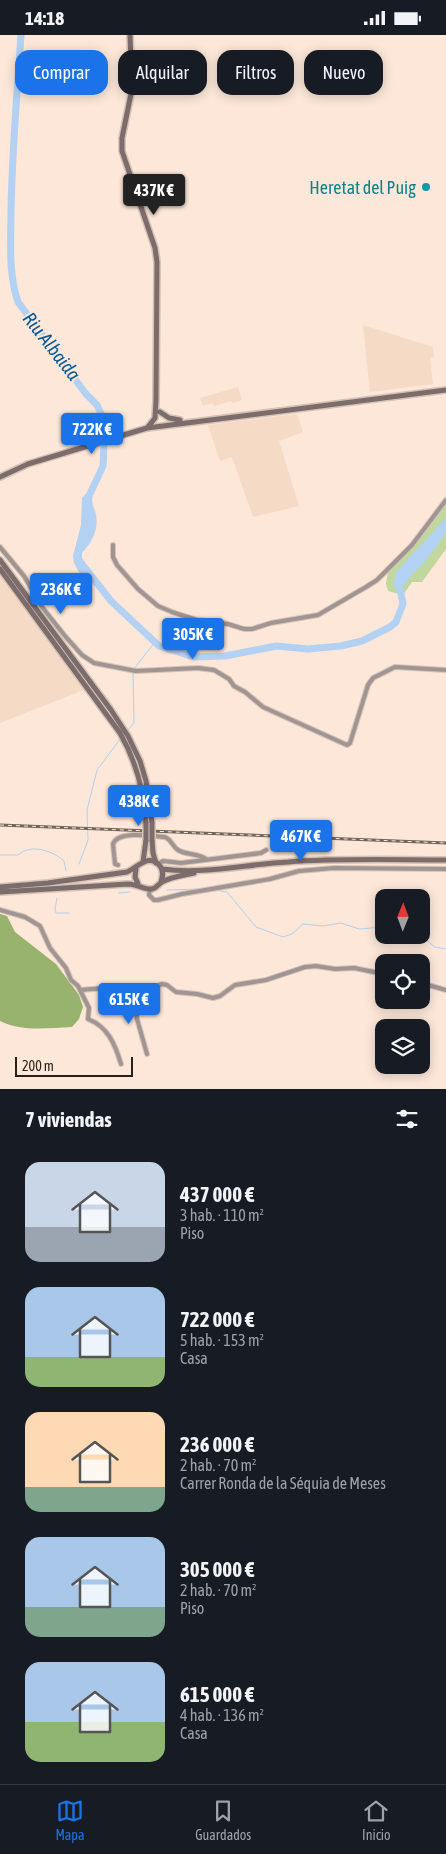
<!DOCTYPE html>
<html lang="es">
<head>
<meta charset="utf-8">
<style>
  :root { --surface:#171b24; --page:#242831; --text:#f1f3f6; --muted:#9ea1a6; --line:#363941; --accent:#1a73e8 }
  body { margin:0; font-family:"Asap Condensed",sans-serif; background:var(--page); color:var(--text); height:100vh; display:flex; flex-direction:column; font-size:19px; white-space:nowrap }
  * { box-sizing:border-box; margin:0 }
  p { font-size:16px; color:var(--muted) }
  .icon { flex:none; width:28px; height:28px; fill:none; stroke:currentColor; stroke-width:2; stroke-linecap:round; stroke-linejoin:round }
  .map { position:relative; height:1054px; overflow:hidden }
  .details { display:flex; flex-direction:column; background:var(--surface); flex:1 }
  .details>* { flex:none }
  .hud { position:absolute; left:15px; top:15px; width:416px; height:45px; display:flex; gap:10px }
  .needle { width:32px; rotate:1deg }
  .buttons { position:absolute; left:375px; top:854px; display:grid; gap:10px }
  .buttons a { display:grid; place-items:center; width:55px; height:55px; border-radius:10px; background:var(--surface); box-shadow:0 2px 12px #0003; font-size:25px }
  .scale { position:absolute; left:15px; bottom:12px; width:118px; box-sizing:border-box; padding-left:5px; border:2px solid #28211b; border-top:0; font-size:14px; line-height:18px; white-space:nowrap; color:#28211b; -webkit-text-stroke:4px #fce7d8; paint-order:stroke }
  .price { position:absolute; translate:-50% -42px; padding:0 11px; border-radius:5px; background:var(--accent); color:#fff; font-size:16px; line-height:32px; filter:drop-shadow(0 1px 2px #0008) }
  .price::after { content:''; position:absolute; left:50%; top:30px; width:15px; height:11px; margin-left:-8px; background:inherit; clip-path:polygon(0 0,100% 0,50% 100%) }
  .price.on { background:#222; color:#fff }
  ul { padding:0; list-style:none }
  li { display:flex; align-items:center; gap:15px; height:125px; padding:0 25px }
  li span { display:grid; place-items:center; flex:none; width:140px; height:100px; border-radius:15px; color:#555 }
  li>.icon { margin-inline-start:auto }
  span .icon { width:60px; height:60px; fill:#fffc; stroke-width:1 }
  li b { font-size:21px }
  h2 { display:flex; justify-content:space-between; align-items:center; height:60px; padding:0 25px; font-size:21px }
  .tag { padding:0 18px; border-radius:15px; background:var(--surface); box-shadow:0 2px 12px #0003; font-size:18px; line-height:45px }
  .tag.on { background:var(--accent); color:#fff }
  .status { display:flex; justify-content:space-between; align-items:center; height:35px; padding:0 25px; background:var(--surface); direction:ltr }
  .status svg { height:14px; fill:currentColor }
  .tabs { display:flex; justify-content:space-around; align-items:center; height:70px; border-top:1px solid var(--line); background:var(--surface); font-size:14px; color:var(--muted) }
  .tabs a { display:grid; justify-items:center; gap:2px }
  .tabs .on { color:var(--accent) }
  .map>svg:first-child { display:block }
  .built { fill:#f5dac6 }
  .green { fill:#c0d89d }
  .forest { fill:#97b36e }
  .water { fill:#b2d1f3 }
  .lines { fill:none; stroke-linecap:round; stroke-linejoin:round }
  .stream { stroke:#b2d1f3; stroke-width:1 }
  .river { stroke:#b2d1f3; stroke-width:7 }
  .street-casing { stroke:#d6c3b6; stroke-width:6 }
  .secondary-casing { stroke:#d6c3b6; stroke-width:8 }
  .street { stroke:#a19594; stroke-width:4 }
  .secondary { stroke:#7c6c6b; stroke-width:5 }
  .rail-casing { stroke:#71655c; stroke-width:3 }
  .rail { stroke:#fce7d8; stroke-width:1; stroke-dasharray:4; stroke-linecap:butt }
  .secondary-bridge-casing { stroke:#d6c3b6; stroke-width:8; stroke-linecap:butt }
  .secondary-bridge { stroke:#7c6c6b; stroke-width:5 }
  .culture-dot { fill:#0f9aa8; stroke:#fce7d8; stroke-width:2 }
  .labels { text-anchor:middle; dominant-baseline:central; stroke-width:4; stroke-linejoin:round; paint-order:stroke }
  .culture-label { font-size:18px; fill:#0d838f; stroke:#fce7d8; text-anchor:end }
  .water-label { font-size:19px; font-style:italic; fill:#07599b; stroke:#fce7d8 }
</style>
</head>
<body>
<div class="status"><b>14:18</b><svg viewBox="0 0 49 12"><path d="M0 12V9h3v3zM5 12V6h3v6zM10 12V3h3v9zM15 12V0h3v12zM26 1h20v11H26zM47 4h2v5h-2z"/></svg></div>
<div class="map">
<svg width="446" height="1054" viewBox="0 0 446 1054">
  <rect width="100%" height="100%" fill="#fce7d8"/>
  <path class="built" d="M363,290L433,312L434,322L430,323L433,349L370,357Z
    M238,352L242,365L232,368L231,366L214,371L213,368L203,371L200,363Z
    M297,379L303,397L279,406L299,471L253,482L232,422L220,426L208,390Z
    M0,538L89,653L0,688Z"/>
  <path class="green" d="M446,468V514L422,547H412L403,560L388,556L386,549L388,536L418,507Z"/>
  <path class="forest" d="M0,879L7,881L15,897L56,929L79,960L83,972L79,984L72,992C48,993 22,997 0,986Z"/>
  <path class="water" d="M90,454L94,456C91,465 92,468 95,476C100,492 93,506 82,518V523L92,537L88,543L81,541L74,528L73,521L81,490L82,463Z
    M446,483V497L437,511L421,531L413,538L402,553L396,554L393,551L396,537Z"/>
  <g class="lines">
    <path class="stream" d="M134,634L155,607
      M127,696L134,688L133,638
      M0,820H18C31,808 53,816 64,826L66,836
      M79,829L88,805L87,775L97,735L121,703
      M167,855L203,854
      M215,855L227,857L256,892L283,902L292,899L303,889L323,891L341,888L359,894L384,892
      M119,858L130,857
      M57,863L55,874L56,878H69
      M407,900L426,905L435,912L446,914"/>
    <path class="river" d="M21,0C17,59 12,117 11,176C11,207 8,237 18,267L86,359L97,370L105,387L103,431L88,463
      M86,534L111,566L159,611L194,622L225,621L276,611L308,614L341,611L362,606L390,592L396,587L403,569L399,549L401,545"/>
    <defs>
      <path id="street" d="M113,510V522L117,530L138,554L158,571L172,577L197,585L228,589L244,594H252L271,588L318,580L366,552L377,545L412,510L446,465
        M0,512L24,541L42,572L65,601L82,620L94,628L136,636L198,633L214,635L229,644L234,651L245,657L263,672L347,710L350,708L368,650L373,643L395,632L446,635
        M158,829L163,826L181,828L261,818L266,815
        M118,830L115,829L113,809C118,795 153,801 165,802C172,805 172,811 178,815C185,820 198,818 206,824
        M150,854L149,860L154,865H158L182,859L270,844L299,836L334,833L446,834
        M0,875L25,882L40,891L50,913L66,933L71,945L78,951L89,973L88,984C108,992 115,1009 121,1029
        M421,948L446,955
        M80,955L105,953L139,955L148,954L162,949L167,950L176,957L197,959L213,963L220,961L235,950L266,945L305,932L316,931L335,934L354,933L384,939
        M135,955L137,984L147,1019"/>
      <path id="secondary" d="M130,0L132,54L122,103V116L155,213L157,227L156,365L155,383L148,392
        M160,377L169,383L180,385
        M0,442L28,429L147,393L446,355
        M0,525L111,675L128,701L140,726L146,746L152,788
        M0,534L120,698C136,726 144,755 146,788
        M152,805L153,818L156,828
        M143,827L146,805
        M136,834L135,842L138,849
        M162,834C204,840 246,829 288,827C341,823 394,825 446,825
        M0,852L48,848L127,837C137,833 149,817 160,831C164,836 163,841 161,847
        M0,857L128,849C137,849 145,855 152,854C157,853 158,849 162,847C170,842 184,840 194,838"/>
    </defs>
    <use href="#street" class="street-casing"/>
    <use href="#secondary" class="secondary-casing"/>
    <use href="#street" class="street"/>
    <use href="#secondary" class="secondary"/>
    <defs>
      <path id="rail" d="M0,790L446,808"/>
    </defs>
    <use href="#rail" class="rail-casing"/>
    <use href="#rail" class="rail"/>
    <defs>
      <path id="secondary-bridge" d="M146,788V805
        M152,788V805"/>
    </defs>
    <use href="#secondary-bridge" class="secondary-bridge-casing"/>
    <use href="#secondary-bridge" class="secondary-bridge"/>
  </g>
  <circle class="culture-dot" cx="426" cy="152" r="5"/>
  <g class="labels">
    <g class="culture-label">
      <text x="416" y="152">Heretat del Puig</text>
    </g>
    <g class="water-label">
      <text transform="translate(52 311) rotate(52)">Riu Albaida</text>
    </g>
  </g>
</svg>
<div class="buttons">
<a><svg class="needle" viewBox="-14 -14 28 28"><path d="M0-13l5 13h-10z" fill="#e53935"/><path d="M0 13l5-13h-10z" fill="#9ea1a6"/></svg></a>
<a><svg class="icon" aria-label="locate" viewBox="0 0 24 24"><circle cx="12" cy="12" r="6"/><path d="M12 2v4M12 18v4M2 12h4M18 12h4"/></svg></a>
<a><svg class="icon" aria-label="layers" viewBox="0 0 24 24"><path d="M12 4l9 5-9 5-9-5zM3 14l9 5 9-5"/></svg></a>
</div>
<div class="scale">200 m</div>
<b class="price on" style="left:154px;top:181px">437K €</b>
<b class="price" style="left:92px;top:420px">722K €</b>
<b class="price" style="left:61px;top:580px">236K €</b>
<b class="price" style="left:193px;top:625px">305K €</b>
<b class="price" style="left:139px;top:792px">438K €</b>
<b class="price" style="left:301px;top:827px">467K €</b>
<b class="price" style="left:129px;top:990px">615K €</b>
<div class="hud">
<a class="tag on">Comprar</a>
<a class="tag">Alquilar</a>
<a class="tag">Filtros</a>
<a class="tag">Nuevo</a>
</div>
</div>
<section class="details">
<h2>7 viviendas<svg class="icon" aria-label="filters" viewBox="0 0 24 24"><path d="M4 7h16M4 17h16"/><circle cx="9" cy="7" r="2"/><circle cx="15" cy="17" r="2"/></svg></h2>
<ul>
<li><span style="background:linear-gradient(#c9d6e8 65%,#9aa5b1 0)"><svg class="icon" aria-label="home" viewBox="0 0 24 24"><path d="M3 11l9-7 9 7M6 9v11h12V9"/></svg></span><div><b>437 000 €</b><p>3 hab. · 110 m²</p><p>Piso</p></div></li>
<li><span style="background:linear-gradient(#a9c7e8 70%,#8fb573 0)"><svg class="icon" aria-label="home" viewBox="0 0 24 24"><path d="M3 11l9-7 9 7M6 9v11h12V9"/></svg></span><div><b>722 000 €</b><p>5 hab. · 153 m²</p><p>Casa</p></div></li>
<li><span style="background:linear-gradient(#ffd9b3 75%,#7fa58c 0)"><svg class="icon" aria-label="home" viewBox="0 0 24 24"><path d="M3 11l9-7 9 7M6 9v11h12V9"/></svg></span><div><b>236 000 €</b><p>2 hab. · 70 m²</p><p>Carrer Ronda de la Séquia de Meses</p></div></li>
<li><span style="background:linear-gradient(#a9c7e8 70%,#7fa58c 0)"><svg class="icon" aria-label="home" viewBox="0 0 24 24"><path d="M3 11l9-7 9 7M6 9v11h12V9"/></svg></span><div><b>305 000 €</b><p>2 hab. · 70 m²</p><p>Piso</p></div></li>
<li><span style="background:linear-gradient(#a9c7e8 60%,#8fb573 0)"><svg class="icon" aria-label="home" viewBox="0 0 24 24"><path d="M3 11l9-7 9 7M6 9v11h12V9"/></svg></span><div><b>615 000 €</b><p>4 hab. · 136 m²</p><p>Casa</p></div></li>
</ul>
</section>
<nav class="tabs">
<a class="on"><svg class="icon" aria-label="map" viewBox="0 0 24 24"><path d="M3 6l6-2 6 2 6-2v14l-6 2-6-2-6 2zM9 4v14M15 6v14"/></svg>Mapa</a>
<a><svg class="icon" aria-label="saved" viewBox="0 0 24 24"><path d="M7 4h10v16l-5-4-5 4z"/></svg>Guardados</a>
<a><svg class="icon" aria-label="home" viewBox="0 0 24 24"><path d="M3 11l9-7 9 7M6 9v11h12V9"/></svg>Inicio</a>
</nav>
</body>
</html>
